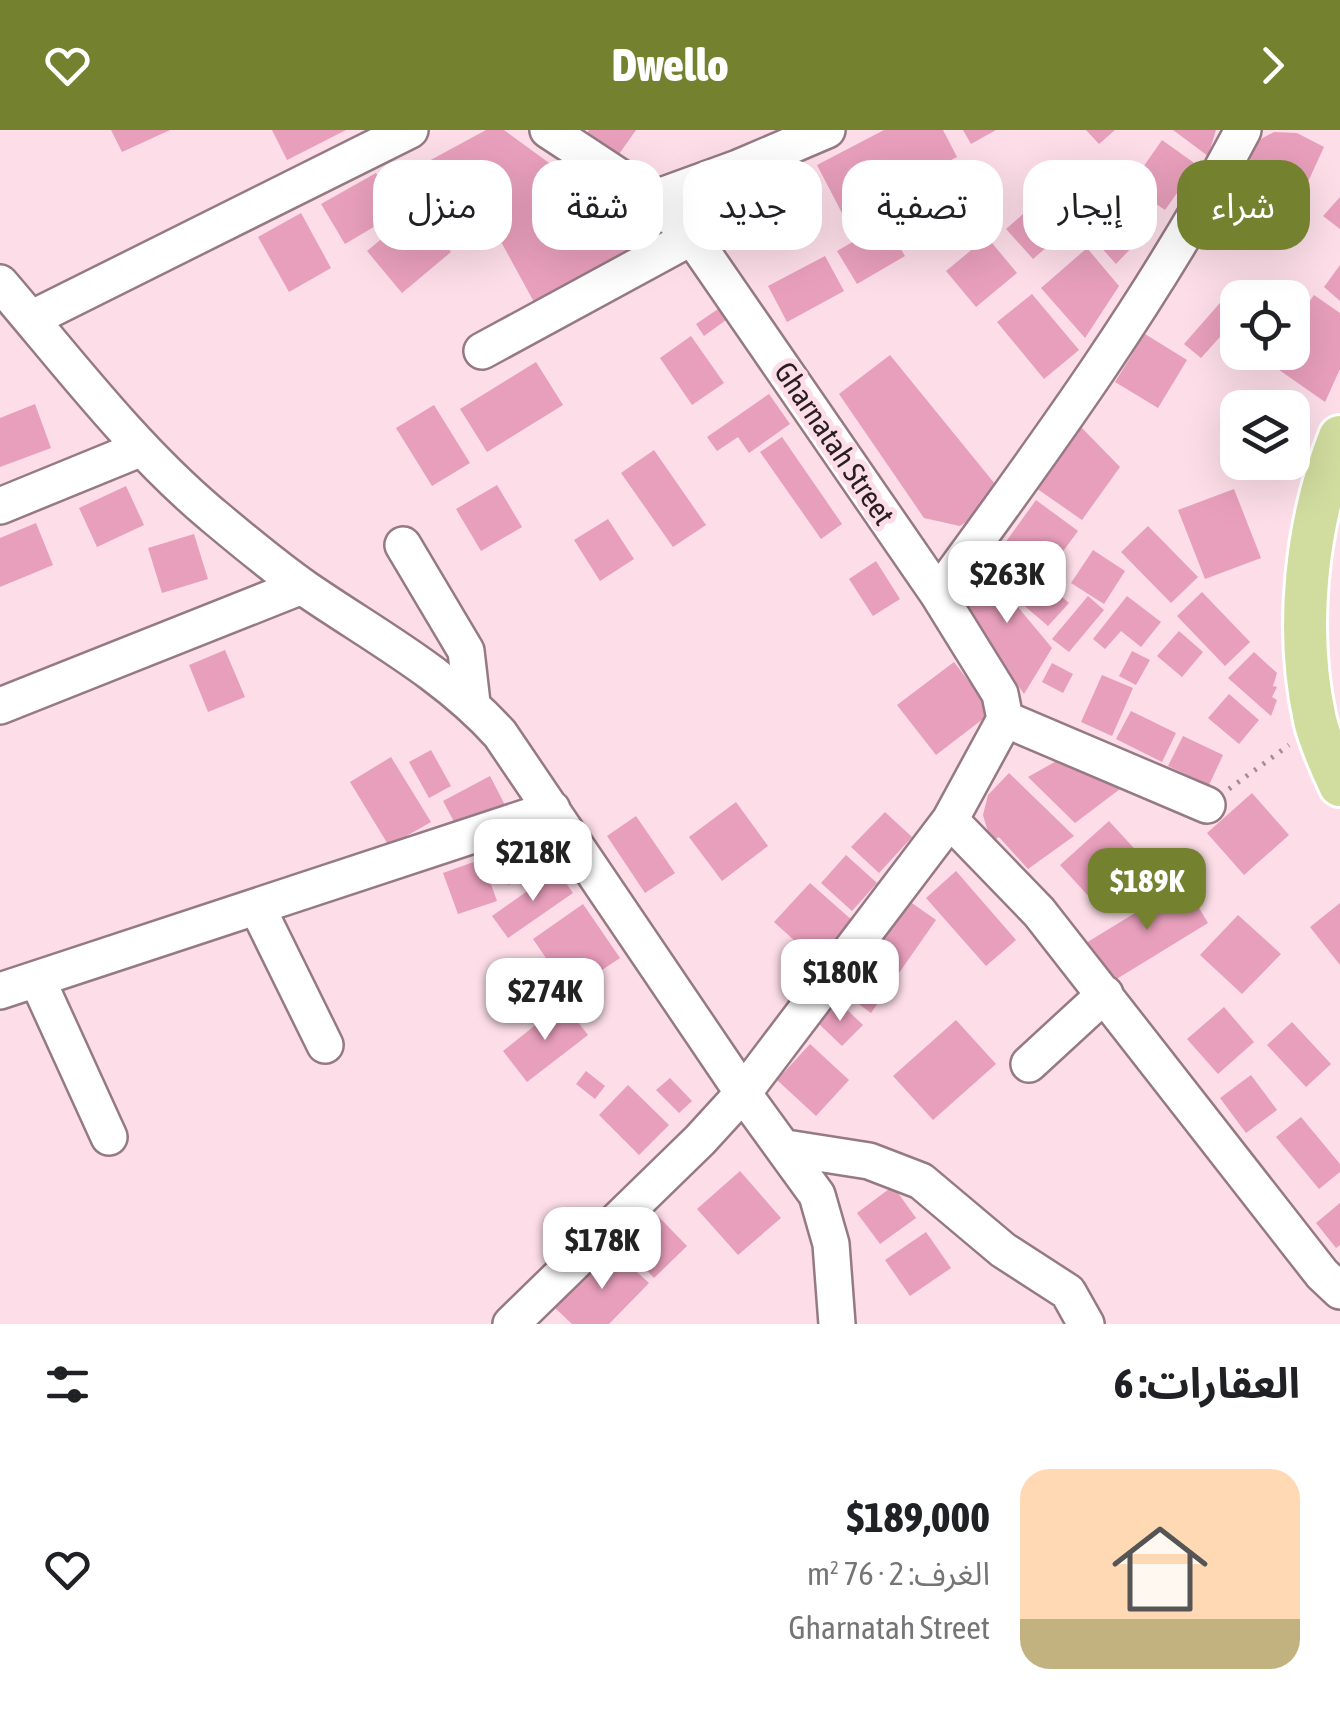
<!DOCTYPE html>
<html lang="ar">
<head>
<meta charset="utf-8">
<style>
  :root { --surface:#fff; --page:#f6f6f6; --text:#202124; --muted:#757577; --accent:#748230 }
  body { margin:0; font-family:"Asap Condensed","Noto Sans Arabic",sans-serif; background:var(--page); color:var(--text); direction:rtl; height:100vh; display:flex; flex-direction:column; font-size:38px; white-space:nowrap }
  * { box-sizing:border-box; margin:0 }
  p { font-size:32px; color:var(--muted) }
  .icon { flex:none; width:55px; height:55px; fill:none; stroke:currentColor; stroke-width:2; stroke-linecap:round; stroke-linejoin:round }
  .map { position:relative; height:1194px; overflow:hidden; direction:ltr }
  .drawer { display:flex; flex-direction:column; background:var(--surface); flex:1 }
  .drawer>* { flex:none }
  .top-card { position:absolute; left:30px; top:30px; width:1280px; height:90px; direction:rtl; display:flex; gap:20px }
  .controls { position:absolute; left:1220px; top:150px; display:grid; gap:20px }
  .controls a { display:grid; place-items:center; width:90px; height:90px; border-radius:20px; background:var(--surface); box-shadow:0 10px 40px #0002; font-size:50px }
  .price { position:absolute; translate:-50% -85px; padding:0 22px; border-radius:20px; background:#fff; color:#222; font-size:32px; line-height:65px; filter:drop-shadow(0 2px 5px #0008) }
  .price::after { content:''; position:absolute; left:50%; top:60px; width:30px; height:22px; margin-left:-15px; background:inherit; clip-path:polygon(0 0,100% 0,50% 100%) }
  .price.on { background:var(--accent); color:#fff }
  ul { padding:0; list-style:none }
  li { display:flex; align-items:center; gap:30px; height:250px; padding:0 40px }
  li span { display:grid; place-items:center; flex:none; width:280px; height:200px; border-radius:30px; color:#555 }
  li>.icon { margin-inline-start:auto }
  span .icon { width:120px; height:120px; fill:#fffc; stroke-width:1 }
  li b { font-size:42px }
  h2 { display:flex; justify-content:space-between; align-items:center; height:120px; padding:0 40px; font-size:42px }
  .pill { padding:0 35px; border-radius:30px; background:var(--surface); box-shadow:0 10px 40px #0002; font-size:35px; line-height:90px }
  .pill.on { background:var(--accent); color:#fff }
  header { display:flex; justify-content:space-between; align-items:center; height:130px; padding:0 40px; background:var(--accent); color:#fff; font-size:45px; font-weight:800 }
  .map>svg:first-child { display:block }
  .building { fill:#e89fbb }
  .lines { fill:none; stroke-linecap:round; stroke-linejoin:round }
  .minor-casing { stroke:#957a84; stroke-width:40 }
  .major-casing { stroke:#fff; stroke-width:48 }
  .path { stroke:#a38d95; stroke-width:5; stroke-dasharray:2.5 8; stroke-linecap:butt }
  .minor { stroke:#fff; stroke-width:35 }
  .major { stroke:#d1dc9f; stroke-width:42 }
  .labels { text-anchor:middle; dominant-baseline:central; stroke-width:10; stroke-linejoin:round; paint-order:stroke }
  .street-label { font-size:30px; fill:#281d21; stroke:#fcdde8 }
</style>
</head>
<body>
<header><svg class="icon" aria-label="forward" viewBox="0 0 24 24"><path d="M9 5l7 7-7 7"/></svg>Dwello<svg class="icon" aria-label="heart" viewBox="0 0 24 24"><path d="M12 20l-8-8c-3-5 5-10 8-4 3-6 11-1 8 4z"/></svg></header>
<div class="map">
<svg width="1340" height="1194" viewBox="0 0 1340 1194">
  <rect width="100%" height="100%" fill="#fcdde8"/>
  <path class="building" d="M111,0H170L122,22Z
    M272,0H346L287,30Z
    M486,0H504L600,70L647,111L534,172L476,66L452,78L427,32Z
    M589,0H636L617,27L586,4Z
    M884,0H943L957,27L843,85L817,35Z
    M963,0H996L971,14Z
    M1086,0H1115L1099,14Z
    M1173,0H1216L1208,26Z
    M1274,2L1297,3L1324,17L1306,56L1249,29L1259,10Z
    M1162,10L1197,35L1165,80L1130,56Z
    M1089,40L1140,94L1126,106L1134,115L1116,134L1056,67Z
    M376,43L399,82L345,114L321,74Z
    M1340,67V99L1323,86Z
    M1037,72L1063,103L1033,129L1006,99Z
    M416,80L451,122L402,163L367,121Z
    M301,83L331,138L289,162L258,107Z
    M885,93L905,126L857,154L837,121Z
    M987,107L1017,143L976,177L946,141Z
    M1087,118L1119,156L1085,208L1041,158Z
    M825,126L844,161L787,192L768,156Z
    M1340,135V171L1324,157Z
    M1032,164L1079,220L1044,249L997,192Z
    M1314,165L1340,183V239L1325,272L1268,232L1275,222H1292V197Z
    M1226,166L1238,174V187L1201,228L1184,214Z
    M718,179L726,190L704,206L696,194Z
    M1145,204L1187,230L1158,278L1115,252Z
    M691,206L724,253L692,275L660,228Z
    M890,225L995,354L979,384L960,396L924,388L839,264Z
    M536,232L563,275L487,322L460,279Z
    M769,264L790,294L749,323L738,307L717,321L707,307Z
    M1284,266L1310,297L1292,312V278H1269Z
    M35,274L51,318L0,337V288Z
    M434,275L470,333L432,356L396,298Z
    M1079,295L1120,337L1082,390L1036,358Z
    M782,307L842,394L821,409L760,322Z
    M654,320L706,395L673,417L621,343Z
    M497,355L522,397L481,421L456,379Z
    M126,356L144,395L97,417L79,378Z
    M1234,359L1261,428L1205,449L1178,380Z
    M1036,370L1078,401L1044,447L1002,417Z
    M608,389L634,429L600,451L574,410Z
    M36,393L53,435L0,457V408Z
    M1148,396L1198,447L1171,473L1121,422Z
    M194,404L208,449L162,463L148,418Z
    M1093,420L1125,441L1104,474L1071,453Z
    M997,429L1022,447L1008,465L1052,518L1024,564L969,487L967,478L969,468Z
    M876,431L900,469L873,486L849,449Z
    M1041,448L1069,473L1048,496L1020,472Z
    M1202,462L1250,512L1225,536L1177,486Z
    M1088,466L1104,480L1069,522L1052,509Z
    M1127,466L1161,492L1141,517L1121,501L1105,519L1093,509Z
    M1179,501L1203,522L1182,547L1157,526Z
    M225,520L245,567L208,582L189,535Z
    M1132,521L1150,530L1136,555L1119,546Z
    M1254,522L1277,543L1273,556L1277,557L1272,567L1277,570L1271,586L1228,548Z
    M954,532L992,582L936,625L897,575Z
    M1052,533L1073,544L1063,563L1042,552Z
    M1102,545L1133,558L1112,606L1081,592Z
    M1229,564L1259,590L1239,614L1208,588Z
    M1131,581L1176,603L1162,632L1116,609Z
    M1183,606L1223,625L1209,655L1168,636Z
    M431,620L451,656L429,668L409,632Z
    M391,627L431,692L389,716L350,652Z
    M1060,629L1120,659L1075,693L1028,647Z
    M1009,643L1074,706L1028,739L999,707L991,712L983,685L988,665Z
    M490,646L506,677L459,701L443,671Z
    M1252,663L1289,705L1244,745L1207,703Z
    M736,672L768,716L722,751L689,707Z
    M885,682L912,707L879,743L851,717Z
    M636,686L675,743L645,763L607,706Z
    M1109,691L1153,739L1104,783L1060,735Z
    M545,704L557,732L536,742L523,713Z
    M514,716L526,748L508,755L495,723Z
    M846,725L877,753L852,781L821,753Z
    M482,729L497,771L458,784L443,743Z
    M557,740L573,763L508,808L492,786Z
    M956,741L1016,810L986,836L926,768Z
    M810,753L854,792L818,832L774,792Z
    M1184,753L1208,793L1110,853L1086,813Z
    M909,771L936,790L871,883L844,863Z
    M1340,773V835L1310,797Z
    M583,774L620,828L569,862L533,809Z
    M1238,785L1281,824L1242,864L1200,825Z
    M839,872L863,895L842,916L818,893Z
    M563,873L588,905L527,952L503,921Z
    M1224,877L1254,912L1218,944L1187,909Z
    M956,890L996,934L933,990L893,946Z
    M1292,892L1331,934L1306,957L1267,915Z
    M810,914L849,950L816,986L777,950Z
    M586,941L605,956L595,969L576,954Z
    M1251,945L1277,980L1246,1003L1220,968Z
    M670,948L692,971L679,983L656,960Z
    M628,955L669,995L639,1025L599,985Z
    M1301,987L1340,1034V1042L1319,1059L1276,1007Z
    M740,1041L781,1088L738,1125L697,1079Z
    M893,1056L916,1088L880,1114L857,1083Z
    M1340,1073V1115L1336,1118L1316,1093Z
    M657,1085L687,1116L654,1148L624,1117Z
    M926,1102L951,1138L910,1166L885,1130Z
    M610,1117L649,1153L609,1194H572L554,1177Z"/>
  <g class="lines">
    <defs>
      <path id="minor" d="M653,69L738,38L827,0
        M0,153C67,231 131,316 210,383C241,409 273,436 306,459C373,505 445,543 500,604L743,963L817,1065L831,1114L837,1194
        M31,189L410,0
        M482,221L692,107
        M0,376L142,318
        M403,415L466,521L472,573
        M938,464C1047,315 1157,164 1243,0
        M0,576L302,456
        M1005,589L1207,675
        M950,690L1039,782L1322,1144L1340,1161
        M257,777L325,915
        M37,849L109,1007
        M0,861L552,679
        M1029,934L1105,864
        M786,1018L869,1031L921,1051L1003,1120L1068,1162L1086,1194
        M511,1194L700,1010L743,963L950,690L1005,589L1000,564L938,464L692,107L653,69L548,0"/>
      <path id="major" d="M1340,307C1306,394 1295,499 1315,590C1320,612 1331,635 1340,655"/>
    </defs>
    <use href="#minor" class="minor-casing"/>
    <use href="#major" class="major-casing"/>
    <path class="path" d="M1229,659L1289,615"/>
    <use href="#minor" class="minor"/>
    <use href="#major" class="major"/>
  </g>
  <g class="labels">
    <g class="street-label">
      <text transform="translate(835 313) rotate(56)">Gharnatah Street</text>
    </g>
  </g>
</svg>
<div class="controls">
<a><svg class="icon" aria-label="locate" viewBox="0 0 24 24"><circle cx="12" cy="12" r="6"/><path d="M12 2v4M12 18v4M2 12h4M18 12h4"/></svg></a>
<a><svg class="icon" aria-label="layers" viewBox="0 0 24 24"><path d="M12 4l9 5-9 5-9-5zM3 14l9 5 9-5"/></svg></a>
</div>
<b class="price" style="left:1007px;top:496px">$263K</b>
<b class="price" style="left:533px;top:774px">$218K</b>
<b class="price on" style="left:1147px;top:803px">$189K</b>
<b class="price" style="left:840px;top:894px">$180K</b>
<b class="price" style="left:545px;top:913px">$274K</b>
<b class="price" style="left:602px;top:1162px">$178K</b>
<div class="top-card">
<a class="pill on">شراء</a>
<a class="pill">إيجار</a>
<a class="pill">تصفية</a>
<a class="pill">جديد</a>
<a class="pill">شقة</a>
<a class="pill">منزل</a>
</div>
</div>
<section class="drawer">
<h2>العقارات: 6<svg class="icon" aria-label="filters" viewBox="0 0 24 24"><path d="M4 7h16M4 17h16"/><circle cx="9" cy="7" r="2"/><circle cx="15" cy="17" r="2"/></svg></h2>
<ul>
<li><span style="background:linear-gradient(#ffd9b3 75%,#c2b280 0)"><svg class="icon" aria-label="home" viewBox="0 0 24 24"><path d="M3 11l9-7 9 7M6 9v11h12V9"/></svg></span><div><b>$189,000</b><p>الغرف: 2 · 76 m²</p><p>Gharnatah Street</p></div><svg class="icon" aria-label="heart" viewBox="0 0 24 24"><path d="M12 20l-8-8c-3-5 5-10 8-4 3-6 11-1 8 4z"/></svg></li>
</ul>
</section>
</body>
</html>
